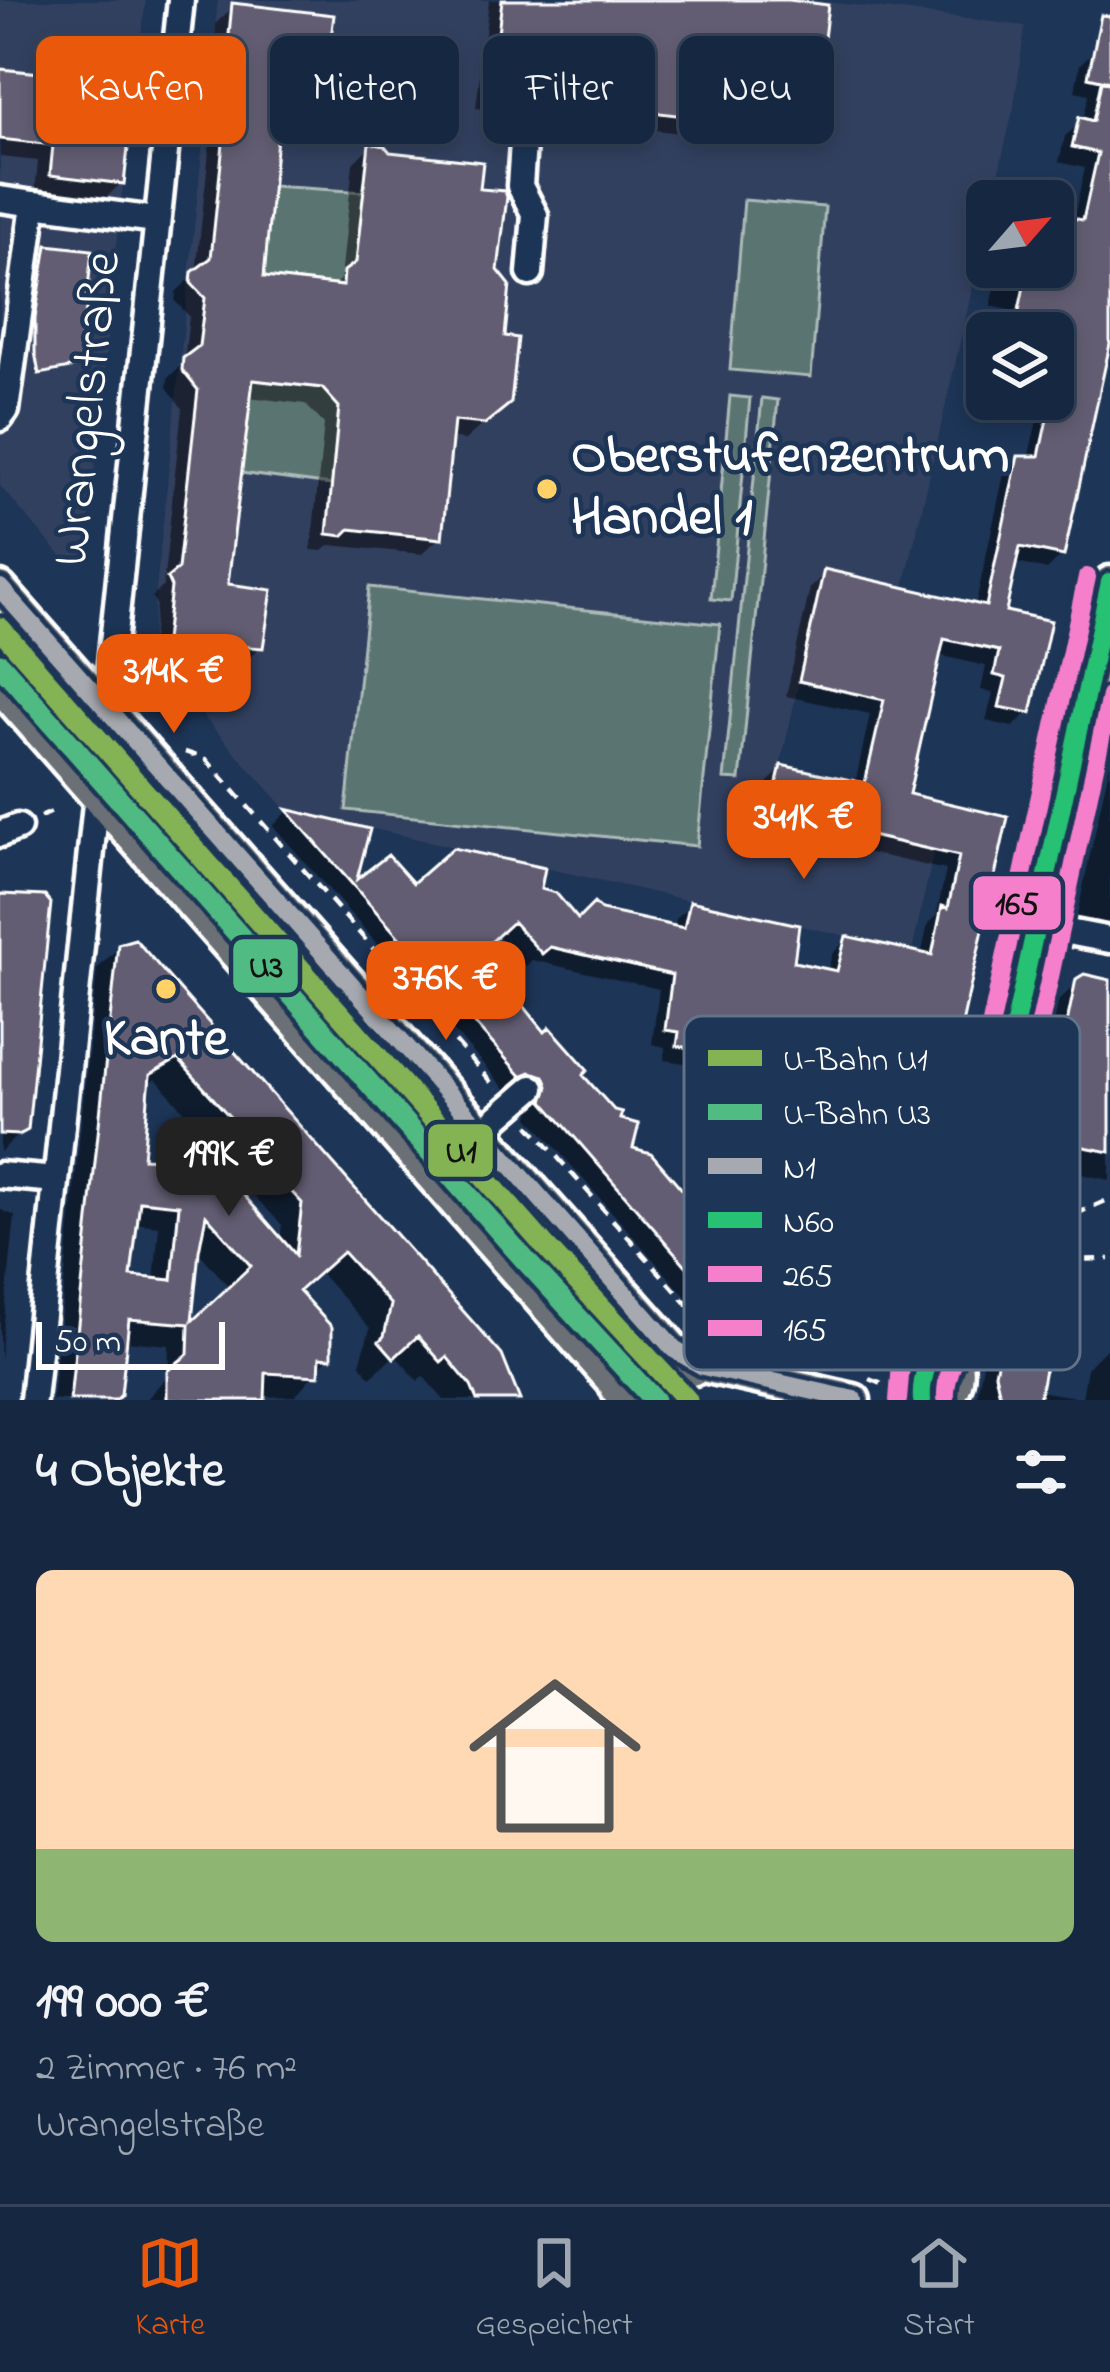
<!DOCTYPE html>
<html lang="de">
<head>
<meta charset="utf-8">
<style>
  :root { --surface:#162841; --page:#1f3048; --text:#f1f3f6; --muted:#9ea6b1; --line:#35445a; --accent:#ea580c }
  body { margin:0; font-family:"Indie Flower",sans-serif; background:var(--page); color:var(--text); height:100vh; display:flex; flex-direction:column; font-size:45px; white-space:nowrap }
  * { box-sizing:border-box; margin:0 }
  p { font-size:39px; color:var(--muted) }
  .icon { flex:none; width:66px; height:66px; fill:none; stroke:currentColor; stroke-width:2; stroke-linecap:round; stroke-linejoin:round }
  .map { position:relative; height:1400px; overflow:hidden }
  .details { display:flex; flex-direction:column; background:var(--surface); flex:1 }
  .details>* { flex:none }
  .banner { position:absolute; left:36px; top:36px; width:1038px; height:108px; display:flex; gap:24px }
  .needle { width:78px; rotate:62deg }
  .tools { position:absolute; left:966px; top:180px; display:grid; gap:24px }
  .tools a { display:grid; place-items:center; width:108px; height:108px; border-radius:18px; background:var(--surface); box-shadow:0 6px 18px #0003,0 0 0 3px var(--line); font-size:60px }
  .scale { position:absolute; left:36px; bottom:30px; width:189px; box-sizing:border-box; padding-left:12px; border:6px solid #fff; border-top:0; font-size:33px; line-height:42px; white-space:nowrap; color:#fff; -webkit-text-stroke:9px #1d3557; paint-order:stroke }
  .price { position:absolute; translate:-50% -102px; padding:0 27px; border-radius:24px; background:var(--accent); color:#fff; font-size:39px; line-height:78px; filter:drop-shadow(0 3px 6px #0008) }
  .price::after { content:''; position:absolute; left:50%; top:72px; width:36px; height:27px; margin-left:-18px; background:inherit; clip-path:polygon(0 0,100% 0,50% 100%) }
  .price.on { background:#222; color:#fff }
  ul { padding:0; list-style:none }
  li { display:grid; align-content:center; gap:24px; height:636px; padding:0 36px }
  li span { display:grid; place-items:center; height:372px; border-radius:18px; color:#555 }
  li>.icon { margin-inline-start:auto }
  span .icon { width:216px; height:216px; fill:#fffc; stroke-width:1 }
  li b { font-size:51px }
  h2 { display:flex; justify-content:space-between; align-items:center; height:144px; padding:0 36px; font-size:51px }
  .chip { padding:0 42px; border-radius:18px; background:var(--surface); box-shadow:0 6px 18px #0003,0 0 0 3px var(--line); font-size:42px; line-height:108px }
  .chip.on { background:var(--accent); color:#fff }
  .tabs { display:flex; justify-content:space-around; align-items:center; height:168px; border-top:3px solid var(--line); background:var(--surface); font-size:33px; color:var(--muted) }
  .tabs a { display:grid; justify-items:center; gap:6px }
  .tabs .on { color:var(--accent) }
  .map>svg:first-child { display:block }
  .built { fill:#32415f }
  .green { fill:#5a7471; stroke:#acbab8; stroke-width:3 }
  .shadow { fill:#0007; fill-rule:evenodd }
  .building { fill:#625d72; stroke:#fff; stroke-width:3; fill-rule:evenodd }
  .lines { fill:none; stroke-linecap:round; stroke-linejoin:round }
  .minor-casing { stroke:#fff; stroke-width:33 }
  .major-casing { stroke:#fff; stroke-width:39 }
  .path { stroke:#fff; stroke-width:4.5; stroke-dasharray:12 9; stroke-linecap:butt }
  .minor { stroke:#1d3557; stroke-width:24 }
  .major { stroke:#6b6f75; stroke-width:30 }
  .bus-1-casing { stroke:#1d3557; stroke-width:27 }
  .bus-2-casing { stroke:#1d3557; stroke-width:27 }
  .bus-3-casing { stroke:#1d3557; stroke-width:27 }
  .bus-4-casing { stroke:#1d3557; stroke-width:27 }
  .bus-1 { stroke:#a7a9b0; stroke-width:18 }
  .bus-2 { stroke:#26c172; stroke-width:18 }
  .bus-3 { stroke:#f67fcc; stroke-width:18 }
  .bus-4 { stroke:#f67fcc; stroke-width:18 }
  .metro-1-casing { stroke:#1d3557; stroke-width:30 }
  .metro-2-casing { stroke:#1d3557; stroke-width:30 }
  .metro-1 { stroke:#84b354; stroke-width:21 }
  .metro-2 { stroke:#50bb83; stroke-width:21 }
  .poi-dot { fill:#ffd166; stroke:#1d3557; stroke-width:4.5 }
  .labels { text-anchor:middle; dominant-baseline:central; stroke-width:9; stroke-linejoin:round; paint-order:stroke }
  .street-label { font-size:54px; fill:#fff; stroke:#1d3557 }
  .poi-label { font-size:54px; font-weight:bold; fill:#fff; stroke:#1d3557; text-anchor:start }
  .key { fill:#1d3557; stroke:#617289; stroke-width:3 }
  .key-label { font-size:33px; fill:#fff }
  .line-badge { stroke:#1d3557; stroke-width:4.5 }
  .pale-badge-label { font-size:33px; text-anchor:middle; font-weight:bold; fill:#111 }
</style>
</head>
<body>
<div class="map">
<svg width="1110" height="1400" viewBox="0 0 1110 1400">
  <rect width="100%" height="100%" fill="#1d3557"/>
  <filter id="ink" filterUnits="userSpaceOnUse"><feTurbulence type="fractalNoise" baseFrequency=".00833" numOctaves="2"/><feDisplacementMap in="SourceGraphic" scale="24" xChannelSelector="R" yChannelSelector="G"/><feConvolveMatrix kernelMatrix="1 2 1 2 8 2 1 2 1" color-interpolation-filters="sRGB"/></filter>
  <g filter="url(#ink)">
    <path class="built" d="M0,0H146L119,215L86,560L69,565L0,486Z
      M218,0H810L1025,26L1014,106L992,201H987V225L904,587L824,570L770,812L934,850L912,951L286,809L149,656Z"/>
    <path class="green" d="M272,186L364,192L356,269L343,286L264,277Z
      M744,200L825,207L811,377L730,370Z
      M253,380L332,389L339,403L332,485L240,473Z
      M730,396L750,398L731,601L711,599Z
      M762,398L778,400L740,780L724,779Z
      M369,587L720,624L697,846L346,810Z"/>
    <path class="shadow" d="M489,0H764L810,130L793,147L476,108Z
      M233,7L323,77L306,94L278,91L261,279L332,288L341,278L353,163L370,146L477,191L495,271L508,402L465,440L450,438L439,538L422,554L330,545L323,551L311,550L324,424L305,404L248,397L224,587L260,647L243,664L150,657L156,604L152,597L163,586L182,408L167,387L168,378L184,362L189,316L175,301L176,292L196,273L215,95L206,85L212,76L216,23Z
      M1095,50L1110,53V330L1062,555L1047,570L1013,562L1003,613L1028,712L1013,727L986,721L993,693L981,690L986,666L938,655L906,796L1005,819L945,1086L930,1101L923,1099L912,1109L745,1072L664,1060L665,1047L652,1044L659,989L532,960L526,966L497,935L476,953L617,1122L630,1150L679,1190L687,1156L702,1141L870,1180L873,1167L906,1140L909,1249L898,1260L887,1341L871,1357L862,1362L713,1328L529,1117L535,1103L529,1091L513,1085L505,1089L273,826L287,812L366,831L352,887L387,859L413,887L537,891L577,924L599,912L674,929L676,919L691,904L790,964L827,972L832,954L847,939L921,956L928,924L936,917L946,870L757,828L767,783L782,768L855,784L870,714L786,696L810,588L825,573L975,607L1004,474L1019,459H1028L1042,399H1053V333H1012L1005,329L1009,310L991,306L999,270L968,264L978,221L987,212V267H1053V218L1073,221L1085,168L1059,162L1065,136L1083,121L1089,94L1075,91L1080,64ZM713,1184L756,1194L748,1227L866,1257L849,1274L844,1292L801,1281L780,1257L765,1277L748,1273L697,1211L709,1199Z
      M65,53L121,183L104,200L35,191L38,161L0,157V72L47,77L48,70Z
      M48,248L77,365L37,376L33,323Z
      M1110,762V927L1076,919Z
      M0,897L25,1128L0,1152Z
      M120,946L517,1400H444L423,1376L418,1381L395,1355L371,1377L360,1364L370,1328L319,1272L296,1292L329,1356L295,1396L146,1400L168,1375L169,1345L124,1341L117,1400H52L97,969ZM156,1079L218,1149L214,1154L282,1225L280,1241L140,1160L146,1084ZM134,1223L159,1226L154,1281L128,1279ZM196,1249L231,1289L188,1329Z
      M1078,982L1110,983V1180L1021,1162L1053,1006Z
      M0,1209L15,1216L0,1360Z
      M1012,1301L1056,1333L1047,1342L1038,1391L1082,1398L1087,1368L1108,1347L1110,1400H976L991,1322Z"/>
    <path class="building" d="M502,0H789L828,5L813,132L491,92Z
      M232,3L334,15L326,78L283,74L264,277L343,286L344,271L356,262L369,143L385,146L390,152L483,162L480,189L505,191L507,197L498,270L510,285L505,336L518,338L511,403L485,424L454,421L442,539L350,529L343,536L327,534L339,407L322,388L253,380L228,584L272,590L263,648L165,641L171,587L167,578L178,569L198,390L182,370L183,358L199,346L205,298L191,283L192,272L211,258L230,77L221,67L227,56Z
      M1101,15L1110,16V82L1088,77Z
      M64,50L138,58L124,184L50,175L53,145L0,139V69L61,75Z
      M1101,82L1110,83V344L1064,556L1020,547L1006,611L1051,621L1031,713L999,707L1006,678L994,675L999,651L944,639L909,794L1008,817L948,1087L933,1084L930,1096L761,1058L677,1046L679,1032L665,1030L672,975L550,947L542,954L513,922L480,952L545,1032L550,1027L588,1070L583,1075L614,1110L622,1112L620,1119L639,1124L633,1148L651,1153L687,1195L701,1138L880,1179L887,1149L902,1152L905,1136L937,1143L912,1250L761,1213L769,1180L721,1169L711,1200L688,1195L749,1270L778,1277L779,1254L805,1255L804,1279L854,1291L863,1256L910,1257L890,1342L880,1349L728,1314L543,1101L548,1086L544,1076L530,1072L521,1076L286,809L370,829L357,879L388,855L413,883L453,848L545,868L541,889L556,893L578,919L594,903L601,910L684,928L690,901L799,925L794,962L837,971L846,936L932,955L942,906L948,908L959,856L770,813L781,765L865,783L884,700L799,681L824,569L986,606L1018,456H1039L1057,373L1053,372L1059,333H1022L1026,317L1018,315L1026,277L1053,284V215L1083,220L1098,153L1072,147L1079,117L1093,121Z
      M47,245L92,250L80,366L39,374L35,352V318Z
      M0,894L45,896L51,903L28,1130L19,1135L0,1134Z
      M135,939L502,1355L520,1400H477L471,1386L447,1357L441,1362L418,1336L394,1358L379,1341L384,1336L391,1305L343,1252L299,1291L332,1327V1358L320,1357L319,1376L266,1373L265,1400H167V1371L188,1354L189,1324L129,1319L121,1395L116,1400H70L118,944ZM178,1059L238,1126L233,1130L302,1203L296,1255L208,1154L179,1160L143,1158L150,1075ZM140,1201L179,1205L172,1280L131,1276ZM206,1215L251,1266L192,1321L199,1251Z
      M1084,974L1110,980V1152L1043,1139L1076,979Z
      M1011,1297L1064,1309L1059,1334L1052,1333L1039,1400H1001L995,1373Z"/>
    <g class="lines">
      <defs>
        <path id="minor" d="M524,129L520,186L535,215L530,273
          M0,199L34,204
          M0,418L6,410L34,204L156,220
          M0,834L18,827
          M1037,926L1110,940
          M481,1132L532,1088
          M0,1175L56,1180
          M586,1351C615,1347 629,1339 638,1310
          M33,1400L181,0"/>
        <path id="major" d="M0,588L674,1349L703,1366L854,1400
          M0,687L614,1383L622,1400
          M645,1400L682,1373L703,1366
          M922,1400C917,1367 934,1354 947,1327C958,1304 960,1273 966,1248L1110,582
          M945,1400C968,1381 954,1350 949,1325"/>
      </defs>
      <use href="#minor" class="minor-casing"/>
      <use href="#major" class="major-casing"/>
      <path class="path" d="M0,638L71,718
        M185,752L206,759L497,1089
        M134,787L606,1323
        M40,817L59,809
        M529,1125L720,1341
        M1015,1217L1051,1225L1110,1199
        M1051,1225L1059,1260L1110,1259
        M870,1379L892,1388"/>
      <use href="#minor" class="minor"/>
      <use href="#major" class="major"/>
      <defs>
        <path id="bus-1" d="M0,588L674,1349L703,1366L854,1400"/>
        <path id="bus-2" d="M922,1400C919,1362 947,1334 956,1298L1110,582"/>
        <path id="bus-3" d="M946,1398C944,1365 972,1336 980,1304L1110,696"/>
        <path id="bus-4" d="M898,1400L901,1364L933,1293L1087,577"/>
      </defs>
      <use href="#bus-1" class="bus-1-casing"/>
      <use href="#bus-2" class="bus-2-casing"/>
      <use href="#bus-3" class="bus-3-casing"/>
      <use href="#bus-4" class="bus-4-casing"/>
      <use href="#bus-1" class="bus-1"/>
      <use href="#bus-2" class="bus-2"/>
      <use href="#bus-3" class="bus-3"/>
      <use href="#bus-4" class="bus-4"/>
      <defs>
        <path id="metro-1" d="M0,628L543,1244L687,1400"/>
        <path id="metro-2" d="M0,664L525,1260L654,1400"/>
      </defs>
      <use href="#metro-1" class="metro-1-casing"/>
      <use href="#metro-2" class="metro-2-casing"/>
      <use href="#metro-1" class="metro-1"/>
      <use href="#metro-2" class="metro-2"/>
    </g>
  </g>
  <g class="poi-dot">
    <circle cx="547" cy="489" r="12"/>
    <circle cx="166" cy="989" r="12"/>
  </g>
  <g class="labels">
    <g class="street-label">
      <text transform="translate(89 409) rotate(-84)">Wrangelstraße</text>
    </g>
    <g class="poi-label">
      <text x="571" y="458">Oberstufenzentrum<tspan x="571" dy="62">Handel 1</tspan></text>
      <text x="166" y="1041" text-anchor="middle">Kante</text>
    </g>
  </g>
  <rect x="684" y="1016" width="396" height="354" rx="18" class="key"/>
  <rect x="708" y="1050" width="54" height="16" fill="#84b354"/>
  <rect x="708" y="1104" width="54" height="16" fill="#50bb83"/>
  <rect x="708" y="1158" width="54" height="16" fill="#a7a9b0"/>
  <rect x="708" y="1212" width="54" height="16" fill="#26c172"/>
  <rect x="708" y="1266" width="54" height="16" fill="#f67fcc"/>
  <rect x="708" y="1320" width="54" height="16" fill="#f67fcc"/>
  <g class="key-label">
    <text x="783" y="1070">U-Bahn U1</text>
    <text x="783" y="1124">U-Bahn U3</text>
    <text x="783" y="1178">N1</text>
    <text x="783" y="1232">N60</text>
    <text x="783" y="1286">265</text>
    <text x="783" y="1340">165</text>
  </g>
  <g class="line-badge">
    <rect x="971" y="874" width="92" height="58" rx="12" fill="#f67fcc"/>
    <rect x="231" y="937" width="69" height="58" rx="12" fill="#50bb83"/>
    <rect x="426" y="1122" width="69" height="57" rx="12" fill="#84b354"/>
  </g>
  <g class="pale-badge-label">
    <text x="1017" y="914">165</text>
    <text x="266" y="977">U3</text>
    <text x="461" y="1162">U1</text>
  </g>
</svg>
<div class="tools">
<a><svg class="needle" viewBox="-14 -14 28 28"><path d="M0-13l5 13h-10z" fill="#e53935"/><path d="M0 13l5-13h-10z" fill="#9ea6b1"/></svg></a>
<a><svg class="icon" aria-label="layers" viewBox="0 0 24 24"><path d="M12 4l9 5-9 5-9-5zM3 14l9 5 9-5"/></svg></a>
</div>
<div class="scale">50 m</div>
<b class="price" style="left:174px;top:736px">314K €</b>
<b class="price" style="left:804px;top:882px">341K €</b>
<b class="price" style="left:446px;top:1043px">376K €</b>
<b class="price on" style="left:229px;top:1219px">199K €</b>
<div class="banner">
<a class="chip on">Kaufen</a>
<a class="chip">Mieten</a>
<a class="chip">Filter</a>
<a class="chip">Neu</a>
</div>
</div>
<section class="details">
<h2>4 Objekte<svg class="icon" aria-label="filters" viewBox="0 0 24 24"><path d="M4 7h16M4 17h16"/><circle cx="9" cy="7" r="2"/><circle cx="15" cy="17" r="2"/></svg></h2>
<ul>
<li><span style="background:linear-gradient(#ffd9b3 75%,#8fb573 0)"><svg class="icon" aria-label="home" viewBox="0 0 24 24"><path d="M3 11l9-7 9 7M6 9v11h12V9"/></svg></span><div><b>199 000 €</b><p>2 Zimmer · 76 m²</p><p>Wrangelstraße</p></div></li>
</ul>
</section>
<nav class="tabs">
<a class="on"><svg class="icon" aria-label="map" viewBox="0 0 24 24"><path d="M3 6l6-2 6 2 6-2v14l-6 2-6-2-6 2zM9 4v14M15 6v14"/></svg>Karte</a>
<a><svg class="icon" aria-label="saved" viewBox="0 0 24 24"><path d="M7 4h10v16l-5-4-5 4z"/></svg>Gespeichert</a>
<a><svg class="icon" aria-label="home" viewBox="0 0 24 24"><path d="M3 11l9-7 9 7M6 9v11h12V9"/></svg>Start</a>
</nav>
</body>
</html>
